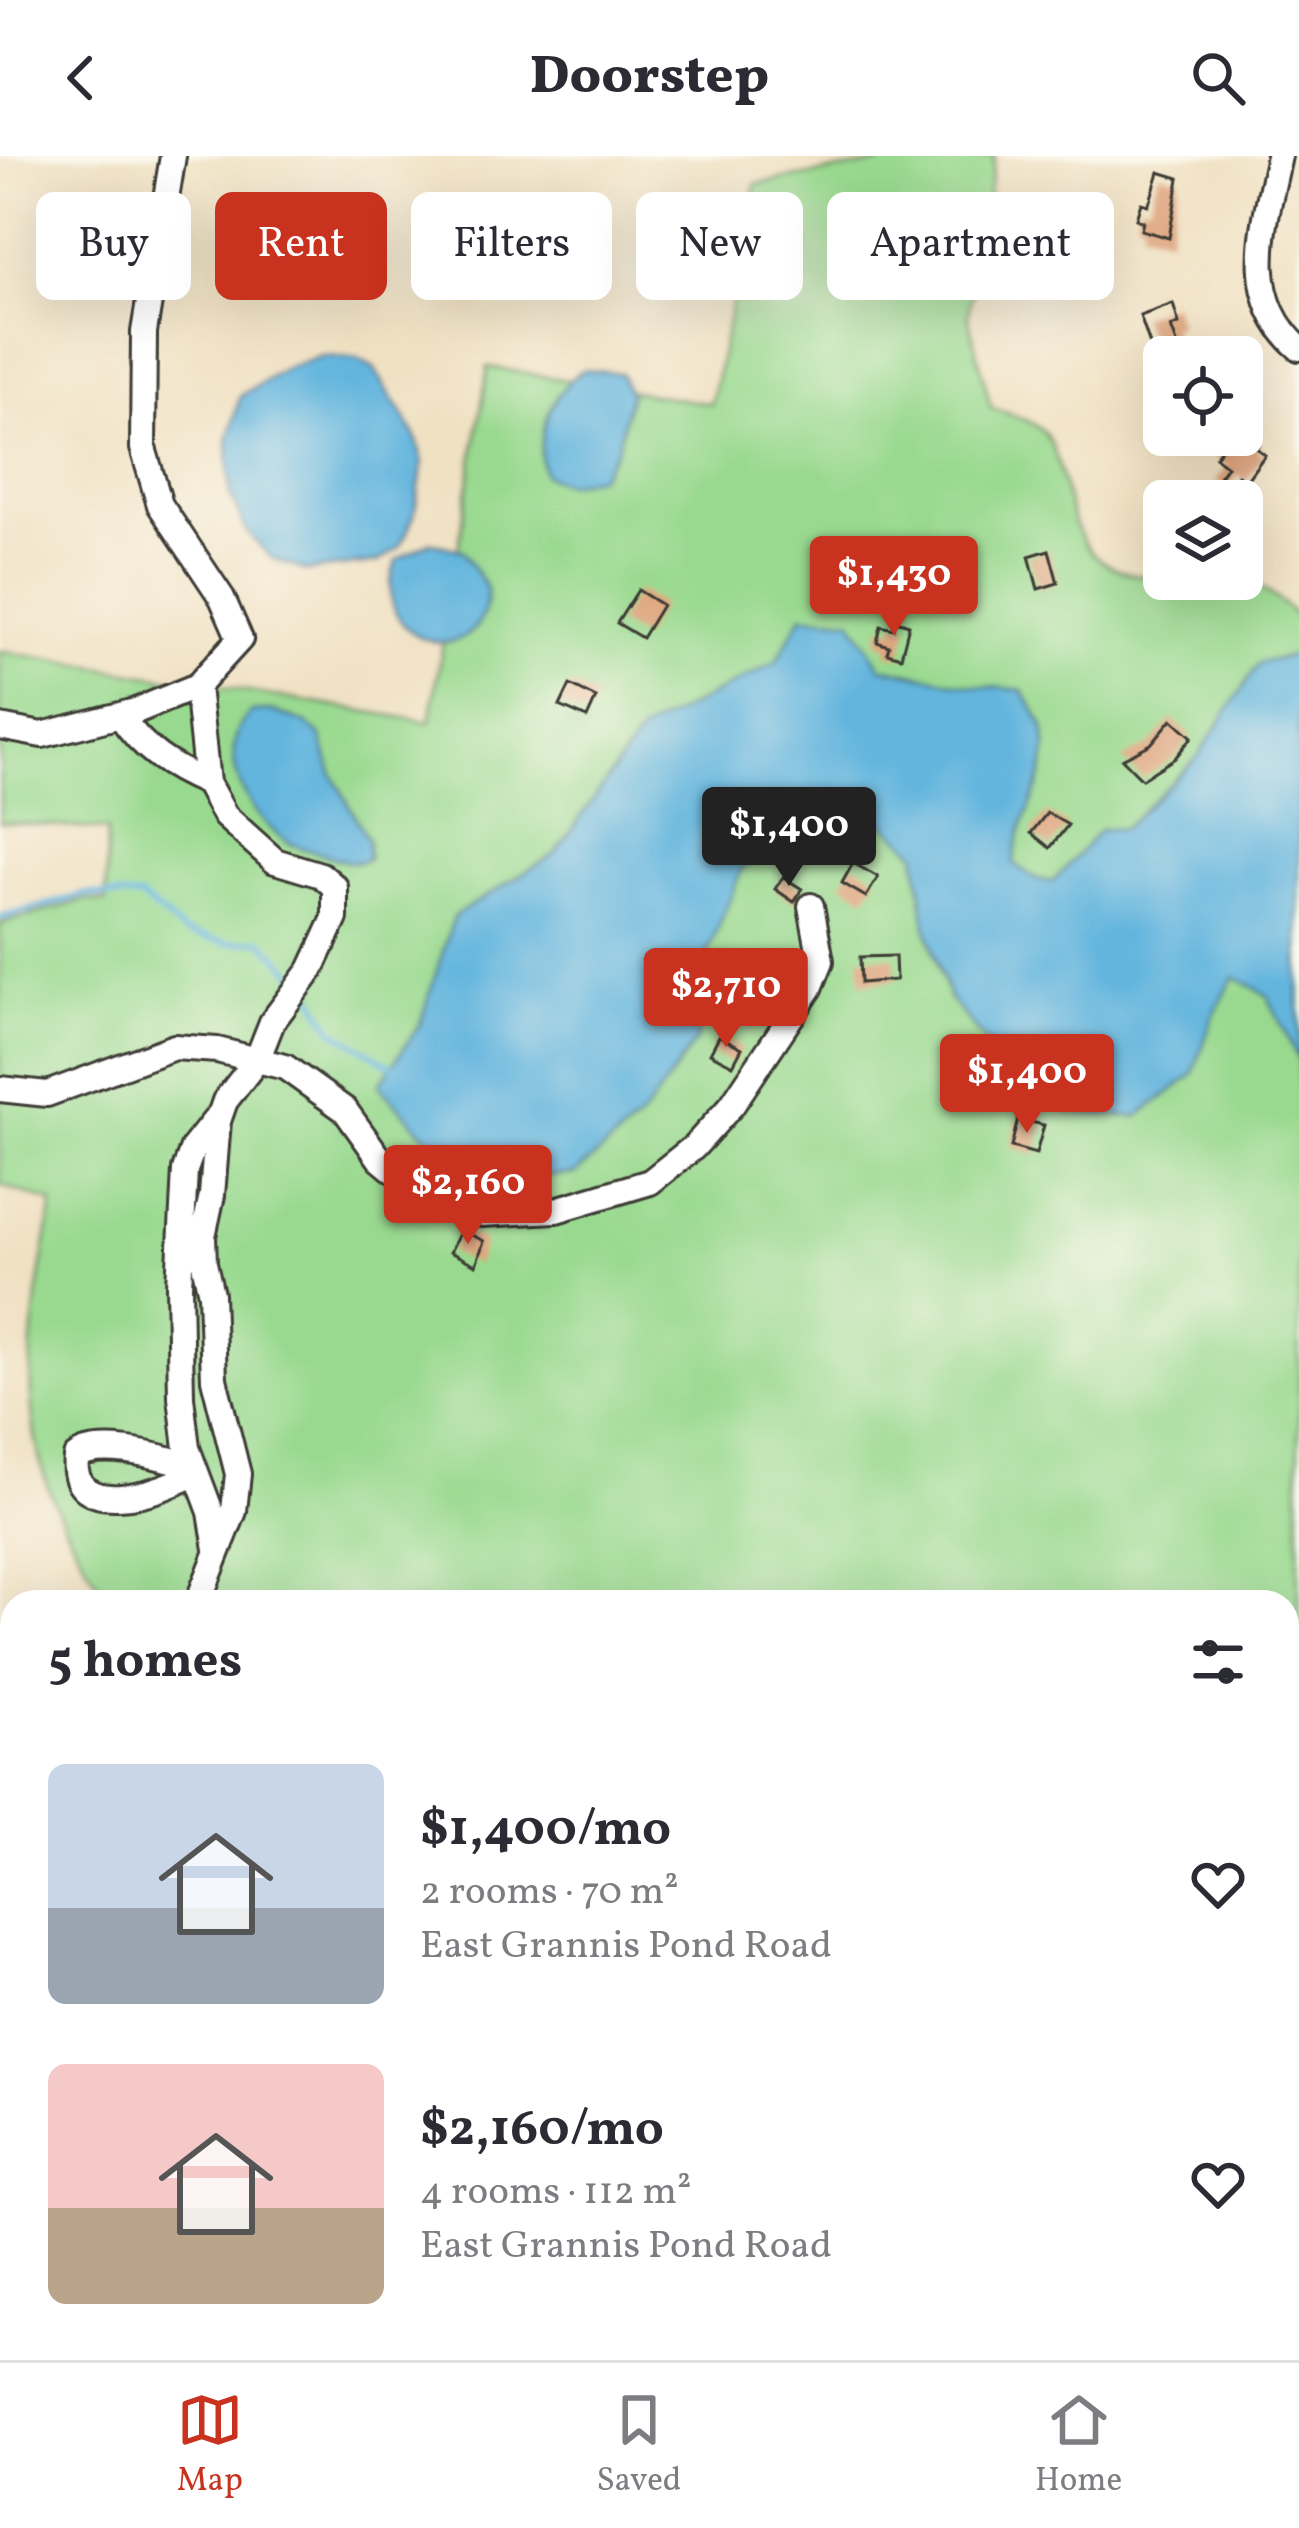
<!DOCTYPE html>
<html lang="en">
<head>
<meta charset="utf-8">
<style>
  :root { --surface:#fff; --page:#f7f7f7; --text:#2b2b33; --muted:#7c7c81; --line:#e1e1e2; --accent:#c8321e }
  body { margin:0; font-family:Vollkorn,serif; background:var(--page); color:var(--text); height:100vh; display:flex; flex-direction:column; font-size:45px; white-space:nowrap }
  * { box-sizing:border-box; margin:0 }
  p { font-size:39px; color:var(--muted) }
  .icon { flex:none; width:66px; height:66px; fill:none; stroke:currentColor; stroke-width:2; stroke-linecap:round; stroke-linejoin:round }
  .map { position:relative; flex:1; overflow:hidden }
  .sheet { position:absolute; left:0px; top:1434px; width:1299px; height:771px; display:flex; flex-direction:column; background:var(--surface); border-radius:36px 36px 0 0; box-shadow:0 12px 48px #0002 }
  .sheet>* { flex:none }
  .top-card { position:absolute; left:36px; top:36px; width:1227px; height:108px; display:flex; gap:24px }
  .buttons { position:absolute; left:1143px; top:180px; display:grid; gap:24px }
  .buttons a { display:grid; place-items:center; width:120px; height:120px; border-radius:18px; background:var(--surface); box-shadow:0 12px 48px #0002; font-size:60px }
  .price { position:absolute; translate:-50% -102px; padding:0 27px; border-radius:12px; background:var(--accent); color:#fff; font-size:39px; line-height:78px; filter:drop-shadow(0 3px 6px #0008) }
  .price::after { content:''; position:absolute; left:50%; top:72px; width:36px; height:27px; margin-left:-18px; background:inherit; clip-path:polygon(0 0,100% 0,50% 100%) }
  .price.selected { background:#222; color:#fff }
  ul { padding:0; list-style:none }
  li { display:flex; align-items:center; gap:36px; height:300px; padding:0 48px }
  li span { display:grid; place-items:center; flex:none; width:336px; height:240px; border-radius:18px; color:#555 }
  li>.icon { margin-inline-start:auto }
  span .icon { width:144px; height:144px; fill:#fffc; stroke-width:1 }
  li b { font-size:51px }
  h2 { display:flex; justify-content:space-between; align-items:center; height:144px; padding:0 48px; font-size:51px }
  .pill { padding:0 42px; border-radius:18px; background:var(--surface); box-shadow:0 12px 48px #0002; font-size:42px; line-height:108px }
  .pill.selected { background:var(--accent); color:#fff }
  header { display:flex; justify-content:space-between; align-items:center; height:156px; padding:0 48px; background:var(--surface); font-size:54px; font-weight:800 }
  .dock { display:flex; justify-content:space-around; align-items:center; height:168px; border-top:3px solid var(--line); background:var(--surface); font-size:33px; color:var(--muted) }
  .dock a { display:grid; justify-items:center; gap:6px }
  .dock .selected { color:var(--accent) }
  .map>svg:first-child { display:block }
  .green { fill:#99d98f; stroke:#5a7a56; stroke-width:3 }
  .water { fill:#63b5de; stroke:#40687d; stroke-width:3 }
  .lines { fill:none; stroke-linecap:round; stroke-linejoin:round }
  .stream { stroke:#63b5de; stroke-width:6 }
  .building { fill:#dda27a }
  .minor-casing { stroke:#3c3a35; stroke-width:30 }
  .minor { stroke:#fff; stroke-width:24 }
</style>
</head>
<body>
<header><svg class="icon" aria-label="back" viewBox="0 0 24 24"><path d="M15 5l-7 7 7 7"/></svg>Doorstep<svg class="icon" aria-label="search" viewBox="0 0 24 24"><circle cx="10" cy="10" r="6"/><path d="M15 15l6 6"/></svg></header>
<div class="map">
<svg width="1299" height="2204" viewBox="0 0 1299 2204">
  <rect width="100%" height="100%" fill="#fbf7ec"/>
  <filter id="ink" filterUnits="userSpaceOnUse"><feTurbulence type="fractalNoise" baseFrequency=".00833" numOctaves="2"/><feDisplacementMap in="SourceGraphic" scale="24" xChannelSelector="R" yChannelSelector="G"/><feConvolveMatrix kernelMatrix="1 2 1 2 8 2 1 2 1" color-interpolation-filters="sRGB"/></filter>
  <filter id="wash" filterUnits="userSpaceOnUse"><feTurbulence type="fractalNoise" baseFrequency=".004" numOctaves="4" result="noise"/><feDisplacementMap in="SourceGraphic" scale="48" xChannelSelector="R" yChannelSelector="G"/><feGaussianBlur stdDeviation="2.7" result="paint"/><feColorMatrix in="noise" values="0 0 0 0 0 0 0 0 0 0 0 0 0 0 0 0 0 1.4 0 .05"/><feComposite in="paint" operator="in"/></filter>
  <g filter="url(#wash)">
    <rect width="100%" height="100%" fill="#f0e1c3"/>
    <path class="green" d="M881,0H995L968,160L991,252C1009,258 1028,262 1042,275C1066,295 1059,370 1097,401C1128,426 1174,423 1212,423C1223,423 1240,421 1247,425C1267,433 1285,449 1299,464V1762L1287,1766V1446H103L100,1431C83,1402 64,1372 52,1341C13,1246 36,1143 53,1047L0,1029V768L86,744L106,746L107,674L0,666V495L430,566L488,211L711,248L756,28L879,8Z
      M0,1482L12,1486V1675L0,1671Z"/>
    <path class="water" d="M322,200L358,203L374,212L416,281L423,307L414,360L400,391L378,406L306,415L273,403L248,378L230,339L228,285L240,240L288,211Z
      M583,213L620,217L630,238L617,292L599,320L566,328L544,319C533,282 552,235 583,213Z
      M430,386L463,395L487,433C487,523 361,488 397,404Z
      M802,460L851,463L881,511L969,529L1022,534C1029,546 1043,563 1045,577C1052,625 1017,662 1014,708L1036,723L1053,726L1100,674L1124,672L1197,602L1259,507L1299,498V905L1267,839L1234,821L1213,860L1193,919L1137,961L1068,956L1004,909L949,842L926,770L916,696L870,655L813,646L742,713L702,811L697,883L641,962L575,1018L495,1024L424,978L379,929L420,868L454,760L555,698L641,576L776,506Z
      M273,555L303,566L320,578L332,617L368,684V703C352,710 339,703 323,698C311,694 296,692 286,685C248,659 211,596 251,556Z"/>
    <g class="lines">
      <path class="stream" d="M0,762L87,738L141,742L185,777L229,787L261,784L299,822
        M308,832L333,874L397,913"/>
    </g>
    <g id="blocks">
      <path class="building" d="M1159,16L1179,22L1169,82L1141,74L1143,66L1136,63L1141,47L1148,49L1151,42Z
        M1173,148L1179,168L1171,171L1182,201H1154L1140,160Z
        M1242,264L1259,277L1254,283L1259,288L1256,292L1265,299L1246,325L1238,319L1227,334L1216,325L1227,310L1215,301L1231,279H1242Z
        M1049,394L1058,427L1038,433L1029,400Z
        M638,434L662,449L642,482L617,467Z
        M896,465L909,469L901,501L887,497L889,490L877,486L881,470L894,473Z
        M570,529L596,542L587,562L560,550Z
        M1172,563L1192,581L1175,602L1142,623L1122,603L1151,588Z
        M1047,657L1068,669L1050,692L1031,677Z
        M853,707L878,721L866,741L842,727Z
        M783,721L802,733L794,746L775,733Z
        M895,800L896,824L861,827L860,801Z
        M719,880L742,892L733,909L710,897Z
        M1018,963L1044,969L1036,998L1011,991Z
        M461,1074L484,1085L476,1109L450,1096Z"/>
    </g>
  </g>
  <g filter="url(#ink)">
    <use href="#blocks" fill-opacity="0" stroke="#3c3a35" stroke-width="3"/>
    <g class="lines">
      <defs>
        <path id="minor" d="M1279,0C1265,66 1240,141 1299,192
          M197,530L207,627L225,660L275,705L321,719L335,731V762L311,814L272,866L257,904L225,945L218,965L212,1039L203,1080L204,1107L211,1138L214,1223L238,1318L234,1355L198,1446
          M120,559C143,594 170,611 207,627
          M0,571L42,579L136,555L197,530L240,483L222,442L160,349L143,292L144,176L173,0
          M0,933L47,938L174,891L217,894L285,911L345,954L380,1003L428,1043L482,1058L556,1054L650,1026L694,991L732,949L810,832L821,805L811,750
          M192,1309C164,1302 100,1283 76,1301C68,1367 165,1336 194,1317
          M217,1393L211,1356L187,1292L181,1241L179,1129L185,1014L193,992L219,959
          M284,2193L285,2204
          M502,2193L507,2204"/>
      </defs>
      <use href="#minor" class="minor-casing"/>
      <use href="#minor" class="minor"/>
    </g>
  </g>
</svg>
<div class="buttons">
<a><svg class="icon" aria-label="locate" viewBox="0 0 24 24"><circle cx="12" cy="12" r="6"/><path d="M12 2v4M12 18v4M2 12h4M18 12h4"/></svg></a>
<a><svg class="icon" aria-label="layers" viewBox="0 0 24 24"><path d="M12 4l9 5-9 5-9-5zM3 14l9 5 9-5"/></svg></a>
</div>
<b class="price" style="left:894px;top:482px">$1,430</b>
<b class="price selected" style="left:789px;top:733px">$1,400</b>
<b class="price" style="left:726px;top:894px">$2,710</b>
<b class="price" style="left:1027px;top:980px">$1,400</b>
<b class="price" style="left:468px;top:1091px">$2,160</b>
<div class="top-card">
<a class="pill">Buy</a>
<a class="pill selected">Rent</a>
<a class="pill">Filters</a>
<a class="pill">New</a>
<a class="pill">Apartment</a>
</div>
<section class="sheet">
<h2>5 homes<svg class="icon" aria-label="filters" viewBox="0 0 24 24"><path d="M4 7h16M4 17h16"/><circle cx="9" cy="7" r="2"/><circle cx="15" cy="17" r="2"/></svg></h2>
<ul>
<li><span style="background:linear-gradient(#c9d6e8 60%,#9aa5b1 0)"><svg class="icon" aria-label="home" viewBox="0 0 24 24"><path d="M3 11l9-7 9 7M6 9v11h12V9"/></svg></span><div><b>$1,400/mo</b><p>2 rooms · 70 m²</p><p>East Grannis Pond Road</p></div><svg class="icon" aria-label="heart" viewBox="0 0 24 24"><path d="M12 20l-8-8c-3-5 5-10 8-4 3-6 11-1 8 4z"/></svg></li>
<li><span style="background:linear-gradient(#f6c9c9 60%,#b9a48a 0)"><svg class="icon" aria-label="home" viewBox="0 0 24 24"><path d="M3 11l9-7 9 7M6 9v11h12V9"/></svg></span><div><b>$2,160/mo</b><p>4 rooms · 112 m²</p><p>East Grannis Pond Road</p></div><svg class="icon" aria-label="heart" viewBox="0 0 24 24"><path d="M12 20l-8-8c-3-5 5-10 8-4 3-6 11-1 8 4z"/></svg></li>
</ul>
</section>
</div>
<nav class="dock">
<a class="selected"><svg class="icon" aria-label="map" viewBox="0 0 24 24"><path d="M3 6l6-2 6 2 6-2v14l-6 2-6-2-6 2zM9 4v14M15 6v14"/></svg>Map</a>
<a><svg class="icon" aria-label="saved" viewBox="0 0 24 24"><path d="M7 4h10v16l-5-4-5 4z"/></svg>Saved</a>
<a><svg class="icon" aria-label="home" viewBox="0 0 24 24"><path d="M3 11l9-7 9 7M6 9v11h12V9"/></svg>Home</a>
</nav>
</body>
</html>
